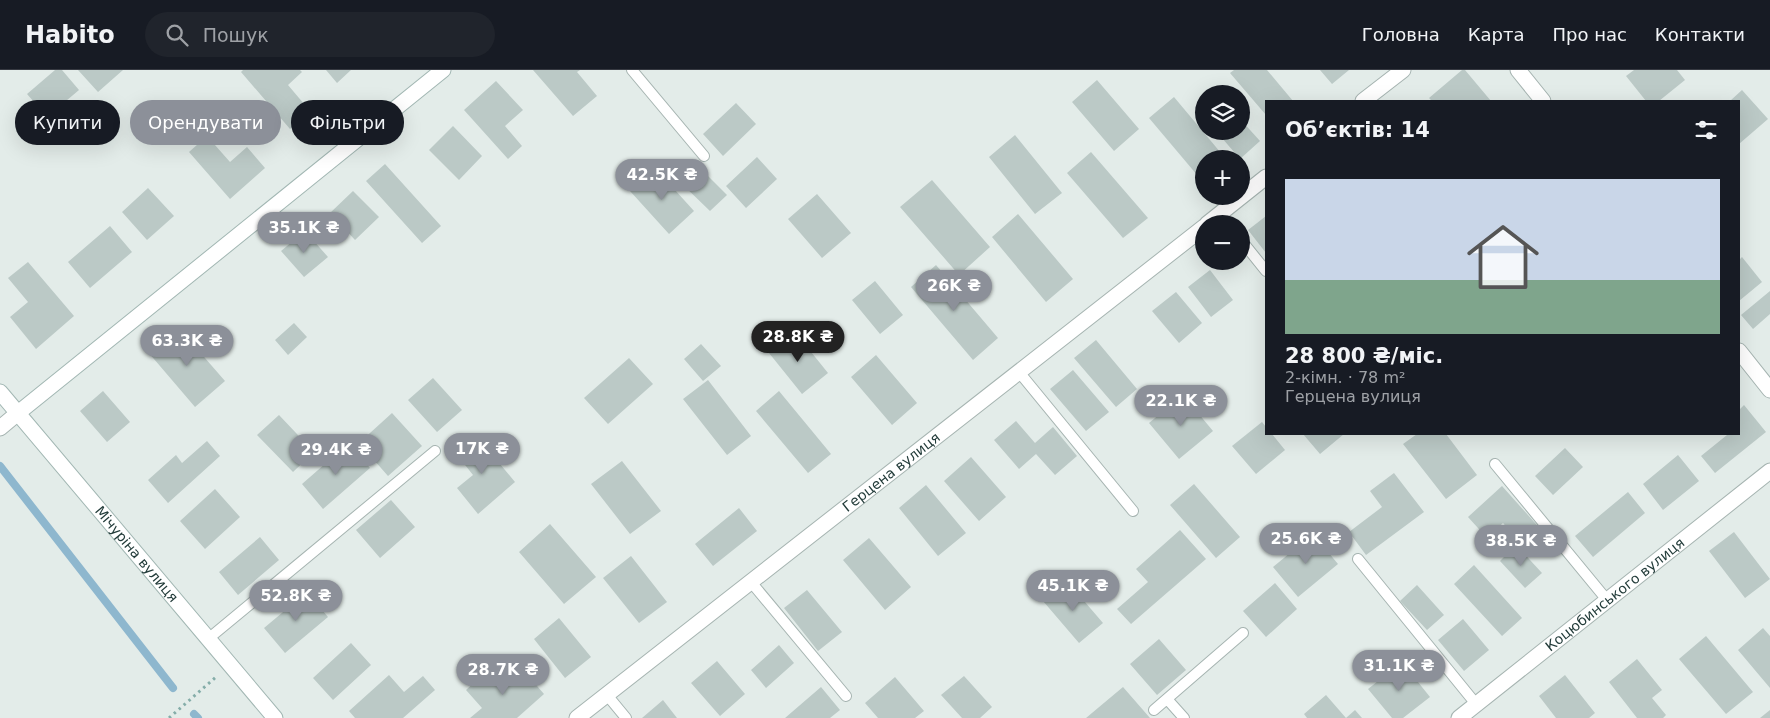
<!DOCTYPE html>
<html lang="uk">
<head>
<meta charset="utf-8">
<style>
  :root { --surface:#171b24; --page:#20242c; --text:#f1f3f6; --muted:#9ea1a6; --line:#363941; --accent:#8c9099 }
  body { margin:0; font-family:"DejaVu Sans",sans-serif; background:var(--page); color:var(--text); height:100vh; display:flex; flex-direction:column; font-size:19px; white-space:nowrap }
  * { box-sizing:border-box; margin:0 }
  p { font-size:16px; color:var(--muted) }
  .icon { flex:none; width:28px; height:28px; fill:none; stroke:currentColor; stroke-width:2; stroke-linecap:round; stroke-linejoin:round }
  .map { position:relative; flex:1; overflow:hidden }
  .side { position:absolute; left:1265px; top:30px; width:475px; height:335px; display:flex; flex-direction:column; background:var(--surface); border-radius:0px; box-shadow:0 5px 20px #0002 }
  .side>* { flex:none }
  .banner { position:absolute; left:15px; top:30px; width:475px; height:45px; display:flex; gap:10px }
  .controls { position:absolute; left:1195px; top:15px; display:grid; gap:10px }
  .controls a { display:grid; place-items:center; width:55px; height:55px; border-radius:50%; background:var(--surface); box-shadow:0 5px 20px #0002; font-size:25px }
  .price { position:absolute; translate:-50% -42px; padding:0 11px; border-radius:18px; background:var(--accent); color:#fff; font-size:16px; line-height:32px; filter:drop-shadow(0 1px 2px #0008) }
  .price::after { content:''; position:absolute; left:50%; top:30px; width:15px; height:11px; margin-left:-8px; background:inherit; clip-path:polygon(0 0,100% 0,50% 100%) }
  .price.selected { background:#222; color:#fff }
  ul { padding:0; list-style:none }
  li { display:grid; align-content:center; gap:10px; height:265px; padding:0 20px }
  li span { display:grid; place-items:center; height:155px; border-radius:0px; color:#555 }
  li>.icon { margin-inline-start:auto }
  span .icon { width:90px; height:90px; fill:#fffc; stroke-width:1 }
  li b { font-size:21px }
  h2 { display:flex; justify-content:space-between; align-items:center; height:60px; padding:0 20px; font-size:21px }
  .chip { padding:0 18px; border-radius:22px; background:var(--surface); box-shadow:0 5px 20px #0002; font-size:18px; line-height:45px }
  .chip.selected { background:var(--accent); color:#fff }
  header { display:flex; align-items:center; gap:30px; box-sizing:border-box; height:70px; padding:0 25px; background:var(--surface); border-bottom:1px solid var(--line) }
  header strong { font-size:24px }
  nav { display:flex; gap:28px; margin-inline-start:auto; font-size:18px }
  .search { width:350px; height:45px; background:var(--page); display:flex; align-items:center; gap:12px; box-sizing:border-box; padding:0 18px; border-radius:28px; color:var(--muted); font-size:19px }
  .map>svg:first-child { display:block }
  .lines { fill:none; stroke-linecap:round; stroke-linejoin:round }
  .stream { stroke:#8eb7ce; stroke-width:8 }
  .building { fill:#bbc9c6 }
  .lane-casing { stroke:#a6b4b1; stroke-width:12 }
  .street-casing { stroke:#a6b4b1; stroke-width:17 }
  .secondary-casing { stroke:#a2b7b3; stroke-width:17 }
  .path { stroke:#85ada9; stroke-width:3; stroke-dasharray:2.5 4; stroke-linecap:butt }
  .lane { stroke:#fff; stroke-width:10 }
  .street { stroke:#fff; stroke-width:15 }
  .secondary { stroke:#fff; stroke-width:15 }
  .labels { text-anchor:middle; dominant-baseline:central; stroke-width:4; stroke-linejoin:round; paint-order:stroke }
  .street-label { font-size:14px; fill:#233c3a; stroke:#f3f8f7 }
</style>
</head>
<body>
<header>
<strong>Habito</strong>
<div class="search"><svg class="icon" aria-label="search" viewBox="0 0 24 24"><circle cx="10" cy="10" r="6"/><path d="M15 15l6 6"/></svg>Пошук</div>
<nav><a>Головна</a><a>Карта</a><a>Про нас</a><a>Контакти</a></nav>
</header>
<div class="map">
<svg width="1770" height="648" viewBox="0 0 1770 648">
  <rect width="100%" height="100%" fill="#e3ece9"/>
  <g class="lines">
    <path class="stream" d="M0,396L173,618
      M194,644L198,648"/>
  </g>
  <path class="building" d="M55,0H62L79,20L47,47L27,24Z
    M78,0H123L98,22Z
    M243,0H300L302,2L288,15L310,41L290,59L241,2Z
    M326,0H351L337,13Z
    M533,0H580L577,2L597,26L573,46Z
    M1234,0H1267L1293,31H1266V45L1230,3Z
    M1320,0H1349L1332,14Z
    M1462,0H1465L1491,31H1432L1429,28Z
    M1634,0H1677L1685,10L1659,31H1646L1626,6Z
    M1097,10L1139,59L1114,81L1072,32Z
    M496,11L523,40L505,56L522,76L508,89L464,40Z
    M1742,20L1768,49L1739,74V31H1730Z
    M1174,27L1226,89H1204L1203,112L1149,48Z
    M1204,30V47L1195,38Z
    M736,33L756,54L723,86L703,64Z
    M1241,50L1260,71L1240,89L1216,61H1241Z
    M453,56L482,86L459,110L429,80Z
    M1015,65L1062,123L1035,144L989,87Z
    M207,66L230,92L247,77L265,98L230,129L189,82Z
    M1091,82L1148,148L1123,168L1067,103Z
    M757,87L777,109L746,138L726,116Z
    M385,94L441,156L422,173L366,111Z
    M698,96L727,125L710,141L681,113Z
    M656,99L694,141L669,164L630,121Z
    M932,110L990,177L959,205L900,137Z
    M148,118L174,146L147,170L122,142Z
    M353,121L379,147L355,170L330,143Z
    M817,124L851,163L822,188L788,149Z
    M1018,144L1073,209L1046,232L992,167Z
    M1266,146V183L1248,160Z
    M110,156L132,182L90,218L68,192Z
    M305,161L328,187L304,207L281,181Z
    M1742,187L1762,212L1739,231V190Z
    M28,192L74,246L36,279L10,247L28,232L8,208Z
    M936,195L998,268L973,290L911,217Z
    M1210,200L1233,230L1211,247L1188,217Z
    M875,211L903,245L880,264L852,230Z
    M1770,221V244L1753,259L1741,245Z
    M1176,222L1202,253L1179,273L1152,241Z
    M294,253L307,267L288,285L275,270Z
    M178,257L225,311L195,337L148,282Z
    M795,262L828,303L802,324L769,283Z
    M1096,270L1137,319L1116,337L1074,288Z
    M701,274L721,296L703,311L684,289Z
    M876,285L917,333L892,355L851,307Z
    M629,288L653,314L608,354L584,328Z
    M1073,300L1109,342L1086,361L1050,319Z
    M433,308L462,340L437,362L408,330Z
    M708,310L751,366L727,385L683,329Z
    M103,321L130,352L107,372L80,341Z
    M779,321L831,384L808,403L756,341Z
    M1183,325L1213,361L1179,389L1149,353Z
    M1744,335L1766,362L1715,403L1701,386L1727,365L1726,364H1739V340Z
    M392,343L422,376L388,406L359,373Z
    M279,345L314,382L293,402L257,365Z
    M1016,351L1035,373L1053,357L1077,386L1055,405L1036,384L1019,399L994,370Z
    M1262,352L1266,357V364H1272L1285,380L1256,404L1232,376Z
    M475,364L515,412L478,444L457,418L473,405L454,381Z
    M1303,364H1344L1320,384Z
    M1417,364H1446L1477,405L1446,429L1403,374Z
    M207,371L220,386L168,433L148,410L176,385L182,393Z
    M349,373L370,398L323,439L302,414Z
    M1565,378L1583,397L1553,425L1535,406Z
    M1678,385L1699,411L1663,440L1643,414Z
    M971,387L1006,427L979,451L944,411Z
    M622,391L661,441L630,464L591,414Z
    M1394,403L1424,442L1366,485L1349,462L1382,437L1370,421Z
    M1194,414L1240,467L1216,488L1170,435Z
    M926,415L966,463L938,486L899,438Z
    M1502,416L1544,463L1526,479L1503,453L1487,468L1468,447Z
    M215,419L240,447L205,479L180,451Z
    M1628,422L1645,443L1593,487L1575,466Z
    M391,430L415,457L380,488L356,460Z
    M739,438L757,461L713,496L695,474Z
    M550,454L596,507L564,534L519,482Z
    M1180,460L1206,489L1131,554L1117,539L1148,512L1136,499Z
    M1734,462L1770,509L1745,528L1709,481Z
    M1313,464L1338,494L1298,527L1273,497Z
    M260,467L279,490L238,525L219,502Z
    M869,468L911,517L885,540L843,490Z
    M1516,475L1542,503L1525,518L1500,491Z
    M631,486L667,532L639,553L603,508Z
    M1474,495L1522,548L1502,566L1454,514Z
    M1066,510L1103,553L1079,573L1043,531Z
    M1275,513L1297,539L1266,567L1243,541Z
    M1417,515L1444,545L1427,560L1400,531Z
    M807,520L842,562L818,581L784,538Z
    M307,522L328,547L285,583L264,558Z
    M559,548L591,587L565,608L534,569Z
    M1463,549L1489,580L1464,601L1438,570Z
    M1763,558L1770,566V618L1738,580Z
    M1706,566L1753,622L1726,644L1679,589Z
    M1159,569L1186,600L1157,625L1130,594Z
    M351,573L371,595L333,630L313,608Z
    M779,575L794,593L766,618L751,600Z
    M1637,589L1662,620L1652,628L1666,645L1663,648H1637L1609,612Z
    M717,591L745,624L720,646L691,613Z
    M1402,592L1430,627L1403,648H1392L1368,619Z
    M491,597L508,616L524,601L544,624L517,648H470L482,638L466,620Z
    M389,605L404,622L423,606L435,620L403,648H355L349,641Z
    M1565,605L1595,643L1589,648H1556L1539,626Z
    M964,606L992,637L980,648H962L941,625Z
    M895,607L924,641L915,648H878L865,633Z
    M821,617L840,640L830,648H785Z
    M1123,617L1150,648H1086Z
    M1326,625L1346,648L1355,640L1362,648H1307L1304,644Z
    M663,630L677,648H642Z
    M1770,640V648H1760Z"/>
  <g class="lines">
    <defs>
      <path id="lane" d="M632,0L704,86
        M1220,144L1228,154
        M1241,170L1266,201
        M1019,302L1133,441
        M1495,394L1607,530
        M1358,489L1476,634
        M751,512L846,626
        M208,569L435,381
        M607,625L626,648
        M1167,629L1184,648
        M1154,640L1243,563"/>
      <g id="street">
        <path d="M1518,0L1543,31"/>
        <path d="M1363,31L1403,0"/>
        <path d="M1207,154L1266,107"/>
        <path d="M1739,281L1770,320"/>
        <path d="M0,358L18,343"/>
        <path id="s1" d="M577,648L1204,157"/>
        <path id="s2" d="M1459,648L1770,401"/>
      </g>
      <g id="secondary">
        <path id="s3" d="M0,322L275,648"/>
        <path d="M18,343L443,0"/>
      </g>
    </defs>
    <use href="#lane" class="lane-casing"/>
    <use href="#street" class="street-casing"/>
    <use href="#secondary" class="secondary-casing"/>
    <path class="path" d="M169,648L216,607"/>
    <use href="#lane" class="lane"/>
    <use href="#street" class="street"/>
    <use href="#secondary" class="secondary"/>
  </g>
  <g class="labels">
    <g class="street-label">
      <text stroke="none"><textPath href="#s1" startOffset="399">Герцена вулиця</textPath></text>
      <text stroke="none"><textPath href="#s3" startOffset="212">Мічуріна вулиця</textPath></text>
      <text stroke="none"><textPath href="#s2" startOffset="199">Коцюбинського вулиця</textPath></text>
    </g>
  </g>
</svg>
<div class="controls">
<a><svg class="icon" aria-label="layers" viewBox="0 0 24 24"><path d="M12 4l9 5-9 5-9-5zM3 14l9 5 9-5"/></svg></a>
<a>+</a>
<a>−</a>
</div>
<b class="price" style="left:662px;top:131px">42.5K ₴</b>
<b class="price" style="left:304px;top:184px">35.1K ₴</b>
<b class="price" style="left:954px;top:242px">26K ₴</b>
<b class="price selected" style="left:798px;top:293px">28.8K ₴</b>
<b class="price" style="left:187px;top:297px">63.3K ₴</b>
<b class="price" style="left:1181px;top:357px">22.1K ₴</b>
<b class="price" style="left:482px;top:405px">17K ₴</b>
<b class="price" style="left:336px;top:406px">29.4K ₴</b>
<b class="price" style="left:1306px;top:495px">25.6K ₴</b>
<b class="price" style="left:1521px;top:497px">38.5K ₴</b>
<b class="price" style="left:1073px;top:542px">45.1K ₴</b>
<b class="price" style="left:296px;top:552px">52.8K ₴</b>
<b class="price" style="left:1399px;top:622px">31.1K ₴</b>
<b class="price" style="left:503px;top:626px">28.7K ₴</b>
<div class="banner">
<a class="chip">Купити</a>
<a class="chip selected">Орендувати</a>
<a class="chip">Фільтри</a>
</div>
<section class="side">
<h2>Об’єктів: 14<svg class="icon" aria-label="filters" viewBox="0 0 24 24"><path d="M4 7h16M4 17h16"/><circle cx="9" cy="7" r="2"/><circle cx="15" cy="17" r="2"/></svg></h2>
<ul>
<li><span style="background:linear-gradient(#c9d6e8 65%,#7fa58c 0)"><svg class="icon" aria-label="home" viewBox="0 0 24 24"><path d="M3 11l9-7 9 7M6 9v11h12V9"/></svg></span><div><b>28 800 ₴/міс.</b><p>2-кімн. · 78 m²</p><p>Герцена вулиця</p></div></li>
</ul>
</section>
</div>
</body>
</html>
